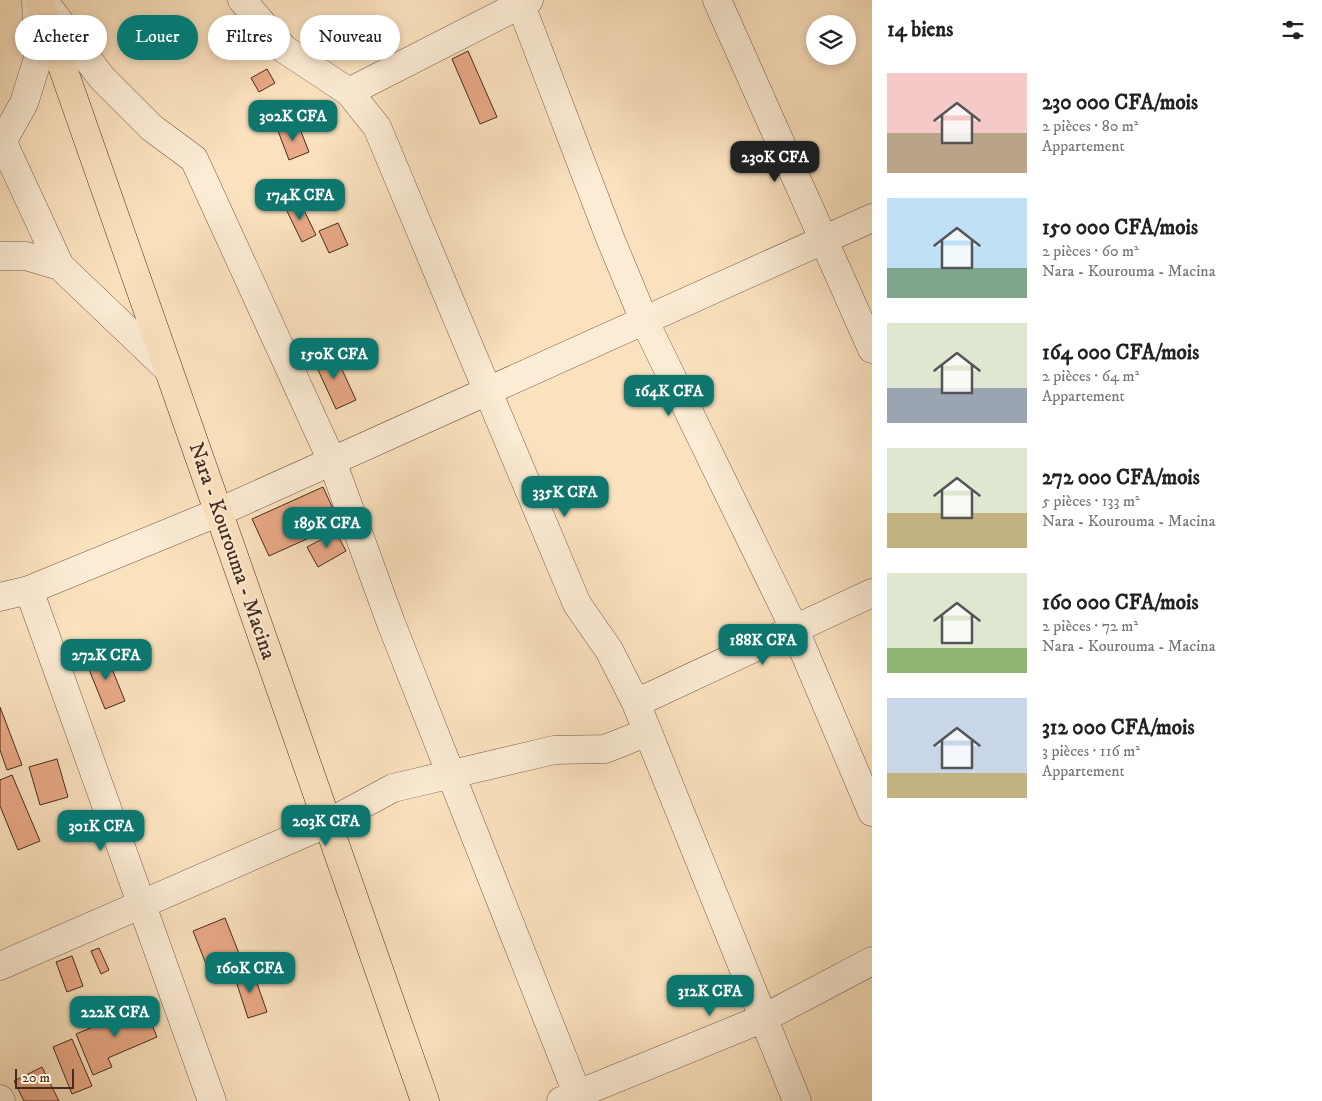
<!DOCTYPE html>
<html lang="fr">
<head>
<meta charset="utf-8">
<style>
  :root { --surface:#fff; --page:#f2f2f2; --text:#222; --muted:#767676; --accent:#0f766e }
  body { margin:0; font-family:"IM FELL DW Pica",serif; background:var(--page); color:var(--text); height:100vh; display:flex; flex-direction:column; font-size:19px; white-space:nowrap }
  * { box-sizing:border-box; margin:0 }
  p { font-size:16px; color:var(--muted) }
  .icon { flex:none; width:28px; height:28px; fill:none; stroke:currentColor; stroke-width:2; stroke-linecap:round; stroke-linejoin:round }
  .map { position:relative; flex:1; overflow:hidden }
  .drawer { display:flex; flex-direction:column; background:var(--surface); width:450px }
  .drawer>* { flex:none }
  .hud { position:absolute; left:15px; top:15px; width:475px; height:45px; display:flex; gap:10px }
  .controls { position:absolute; left:806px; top:15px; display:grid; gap:10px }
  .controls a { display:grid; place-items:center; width:50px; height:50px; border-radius:50%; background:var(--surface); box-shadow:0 2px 8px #0003; font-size:25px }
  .scale { position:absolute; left:15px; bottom:12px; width:59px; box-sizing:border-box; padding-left:5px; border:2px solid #452b1f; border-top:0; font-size:14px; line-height:18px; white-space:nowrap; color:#452b1f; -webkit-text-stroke:4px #fcecd5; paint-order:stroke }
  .price { position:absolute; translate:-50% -42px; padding:0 11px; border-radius:10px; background:var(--accent); color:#fff; font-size:16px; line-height:32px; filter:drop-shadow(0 1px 2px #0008) }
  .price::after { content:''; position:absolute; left:50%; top:30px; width:15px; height:11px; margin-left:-8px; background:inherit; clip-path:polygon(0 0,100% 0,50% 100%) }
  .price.selected { background:#222; color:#fff }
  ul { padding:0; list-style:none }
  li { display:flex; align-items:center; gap:15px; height:125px; padding:0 15px }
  li span { display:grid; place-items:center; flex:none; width:140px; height:100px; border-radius:0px; color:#555 }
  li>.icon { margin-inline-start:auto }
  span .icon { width:60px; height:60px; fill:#fffc; stroke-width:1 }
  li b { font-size:21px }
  h2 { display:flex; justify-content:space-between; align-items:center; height:60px; padding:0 15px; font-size:21px }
  .pill { padding:0 18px; border-radius:22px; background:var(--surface); box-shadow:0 2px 8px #0003; font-size:18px; line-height:45px }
  .pill.selected { background:var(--accent); color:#fff }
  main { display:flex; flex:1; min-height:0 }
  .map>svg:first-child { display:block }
  .building { fill:#eaa987; stroke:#452b1f }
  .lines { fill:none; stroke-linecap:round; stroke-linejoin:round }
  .minor-casing { stroke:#725947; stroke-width:29 }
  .major-casing { stroke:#452b1f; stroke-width:29 }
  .minor { stroke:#fcecd5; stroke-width:28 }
  .major { stroke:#fbe2bf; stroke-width:28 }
  .labels { text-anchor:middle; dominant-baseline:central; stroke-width:4; stroke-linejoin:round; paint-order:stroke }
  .street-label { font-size:21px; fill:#452b1f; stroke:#fcecd5 }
</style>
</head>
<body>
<main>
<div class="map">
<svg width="872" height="1101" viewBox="0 0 872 1101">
  <rect width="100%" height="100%" fill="#fbe2bf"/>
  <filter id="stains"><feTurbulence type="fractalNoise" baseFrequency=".004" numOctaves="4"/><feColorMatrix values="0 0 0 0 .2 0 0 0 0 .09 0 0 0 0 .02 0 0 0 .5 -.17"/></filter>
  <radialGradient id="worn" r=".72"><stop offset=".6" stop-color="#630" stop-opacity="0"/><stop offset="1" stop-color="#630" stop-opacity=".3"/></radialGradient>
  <path class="building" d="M468,51L497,117L480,124L452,59Z
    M267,69L275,83L259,92L251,78Z
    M298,124L309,152L289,160L278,131Z
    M299,200L316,235L302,242L285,207Z
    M338,223L348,245L329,253L319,231Z
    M333,350L356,400L336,409L313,359Z
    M323,487L340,524L269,556L252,519Z
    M336,532L346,551L318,567L307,547Z
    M106,654L125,701L105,709L86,662Z
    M0,707L22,765L7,770L0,750Z
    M57,759L68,797L40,805L29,767Z
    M12,775L40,841L18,850L0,806V780Z
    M225,918L240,956L208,969L193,931Z
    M99,948L109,970L101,974L91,951Z
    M72,956L83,986L67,992L56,962Z
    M252,969L267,1012L248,1018L234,975Z
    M144,1006L157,1037L108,1058L112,1067L93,1075L76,1034Z
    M72,1039L92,1086L72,1094L53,1047Z
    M42,1067L59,1101H24L14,1081Z"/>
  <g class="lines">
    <defs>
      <path id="minor" d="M43,0L102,78L152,128L194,159L332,461L391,623L580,1101
        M242,0L284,49L349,92L377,127L577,604L609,650L636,703L797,1101
        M519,0L610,238L644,320L794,628L872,812
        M717,0L872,349
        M349,92L529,0
        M0,136L60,266L168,369
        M0,146L24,103L38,58L36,0
        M0,256H26L60,266
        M29,590L212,1101
        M0,597L29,590L219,512L872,218
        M636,703L872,593
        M0,966L328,823L393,788L554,750L605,749L648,732
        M0,1099L1,1101
        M561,1101L762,1019L872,961"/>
      <path id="major" d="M39,0L425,1101"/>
    </defs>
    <use href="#minor" class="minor-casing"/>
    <use href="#major" class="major-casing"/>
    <use href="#minor" class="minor"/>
    <use href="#major" class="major"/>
  </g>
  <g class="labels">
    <g class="street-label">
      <text transform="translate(232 551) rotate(71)">Nara - Kourouma - Macina</text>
    </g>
  </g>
  <rect width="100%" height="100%" filter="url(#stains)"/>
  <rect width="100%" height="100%" fill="url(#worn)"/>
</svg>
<div class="controls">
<a><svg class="icon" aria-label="layers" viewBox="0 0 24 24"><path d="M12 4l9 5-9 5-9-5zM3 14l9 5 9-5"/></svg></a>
</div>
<div class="scale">20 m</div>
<b class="price" style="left:293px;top:142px">302K CFA</b>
<b class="price selected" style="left:775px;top:183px">230K CFA</b>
<b class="price" style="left:300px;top:221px">174K CFA</b>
<b class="price" style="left:334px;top:380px">150K CFA</b>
<b class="price" style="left:669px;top:417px">164K CFA</b>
<b class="price" style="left:565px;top:518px">335K CFA</b>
<b class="price" style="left:327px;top:549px">189K CFA</b>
<b class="price" style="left:763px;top:666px">188K CFA</b>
<b class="price" style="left:106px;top:681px">272K CFA</b>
<b class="price" style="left:326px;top:847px">203K CFA</b>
<b class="price" style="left:101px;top:852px">301K CFA</b>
<b class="price" style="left:250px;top:994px">160K CFA</b>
<b class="price" style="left:710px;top:1017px">312K CFA</b>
<b class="price" style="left:115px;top:1038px">222K CFA</b>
<div class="hud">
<a class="pill">Acheter</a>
<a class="pill selected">Louer</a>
<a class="pill">Filtres</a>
<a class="pill">Nouveau</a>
</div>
</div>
<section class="drawer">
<h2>14 biens<svg class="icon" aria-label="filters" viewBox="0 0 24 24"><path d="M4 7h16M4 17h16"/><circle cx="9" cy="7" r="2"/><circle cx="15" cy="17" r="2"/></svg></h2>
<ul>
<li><span style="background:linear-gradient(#f6c9c9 60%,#b9a48a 0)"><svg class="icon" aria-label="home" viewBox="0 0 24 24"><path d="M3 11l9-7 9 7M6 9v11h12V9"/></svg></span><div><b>230 000 CFA/mois</b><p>2 pièces · 80 m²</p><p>Appartement</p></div></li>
<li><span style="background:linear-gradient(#bfe0f5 70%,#7fa58c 0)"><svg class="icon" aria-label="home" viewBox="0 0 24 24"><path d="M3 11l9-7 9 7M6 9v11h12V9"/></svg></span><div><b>150 000 CFA/mois</b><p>2 pièces · 60 m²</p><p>Nara - Kourouma - Macina</p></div></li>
<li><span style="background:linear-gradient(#dfe7d0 65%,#9aa5b1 0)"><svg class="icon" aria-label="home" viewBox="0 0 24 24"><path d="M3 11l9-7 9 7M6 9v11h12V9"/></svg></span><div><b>164 000 CFA/mois</b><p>2 pièces · 64 m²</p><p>Appartement</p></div></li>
<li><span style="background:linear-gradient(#dfe7d0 65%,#c2b280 0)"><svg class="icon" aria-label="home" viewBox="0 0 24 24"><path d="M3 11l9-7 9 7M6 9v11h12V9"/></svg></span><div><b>272 000 CFA/mois</b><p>5 pièces · 133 m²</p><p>Nara - Kourouma - Macina</p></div></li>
<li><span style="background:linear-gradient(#dfe7d0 75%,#8fb573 0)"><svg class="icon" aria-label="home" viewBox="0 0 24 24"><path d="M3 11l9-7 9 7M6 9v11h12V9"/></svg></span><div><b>160 000 CFA/mois</b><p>2 pièces · 72 m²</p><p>Nara - Kourouma - Macina</p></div></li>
<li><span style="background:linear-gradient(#c9d6e8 75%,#c2b280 0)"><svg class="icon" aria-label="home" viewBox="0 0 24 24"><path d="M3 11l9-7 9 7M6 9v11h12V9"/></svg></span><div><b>312 000 CFA/mois</b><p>3 pièces · 116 m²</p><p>Appartement</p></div></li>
</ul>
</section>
</main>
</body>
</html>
